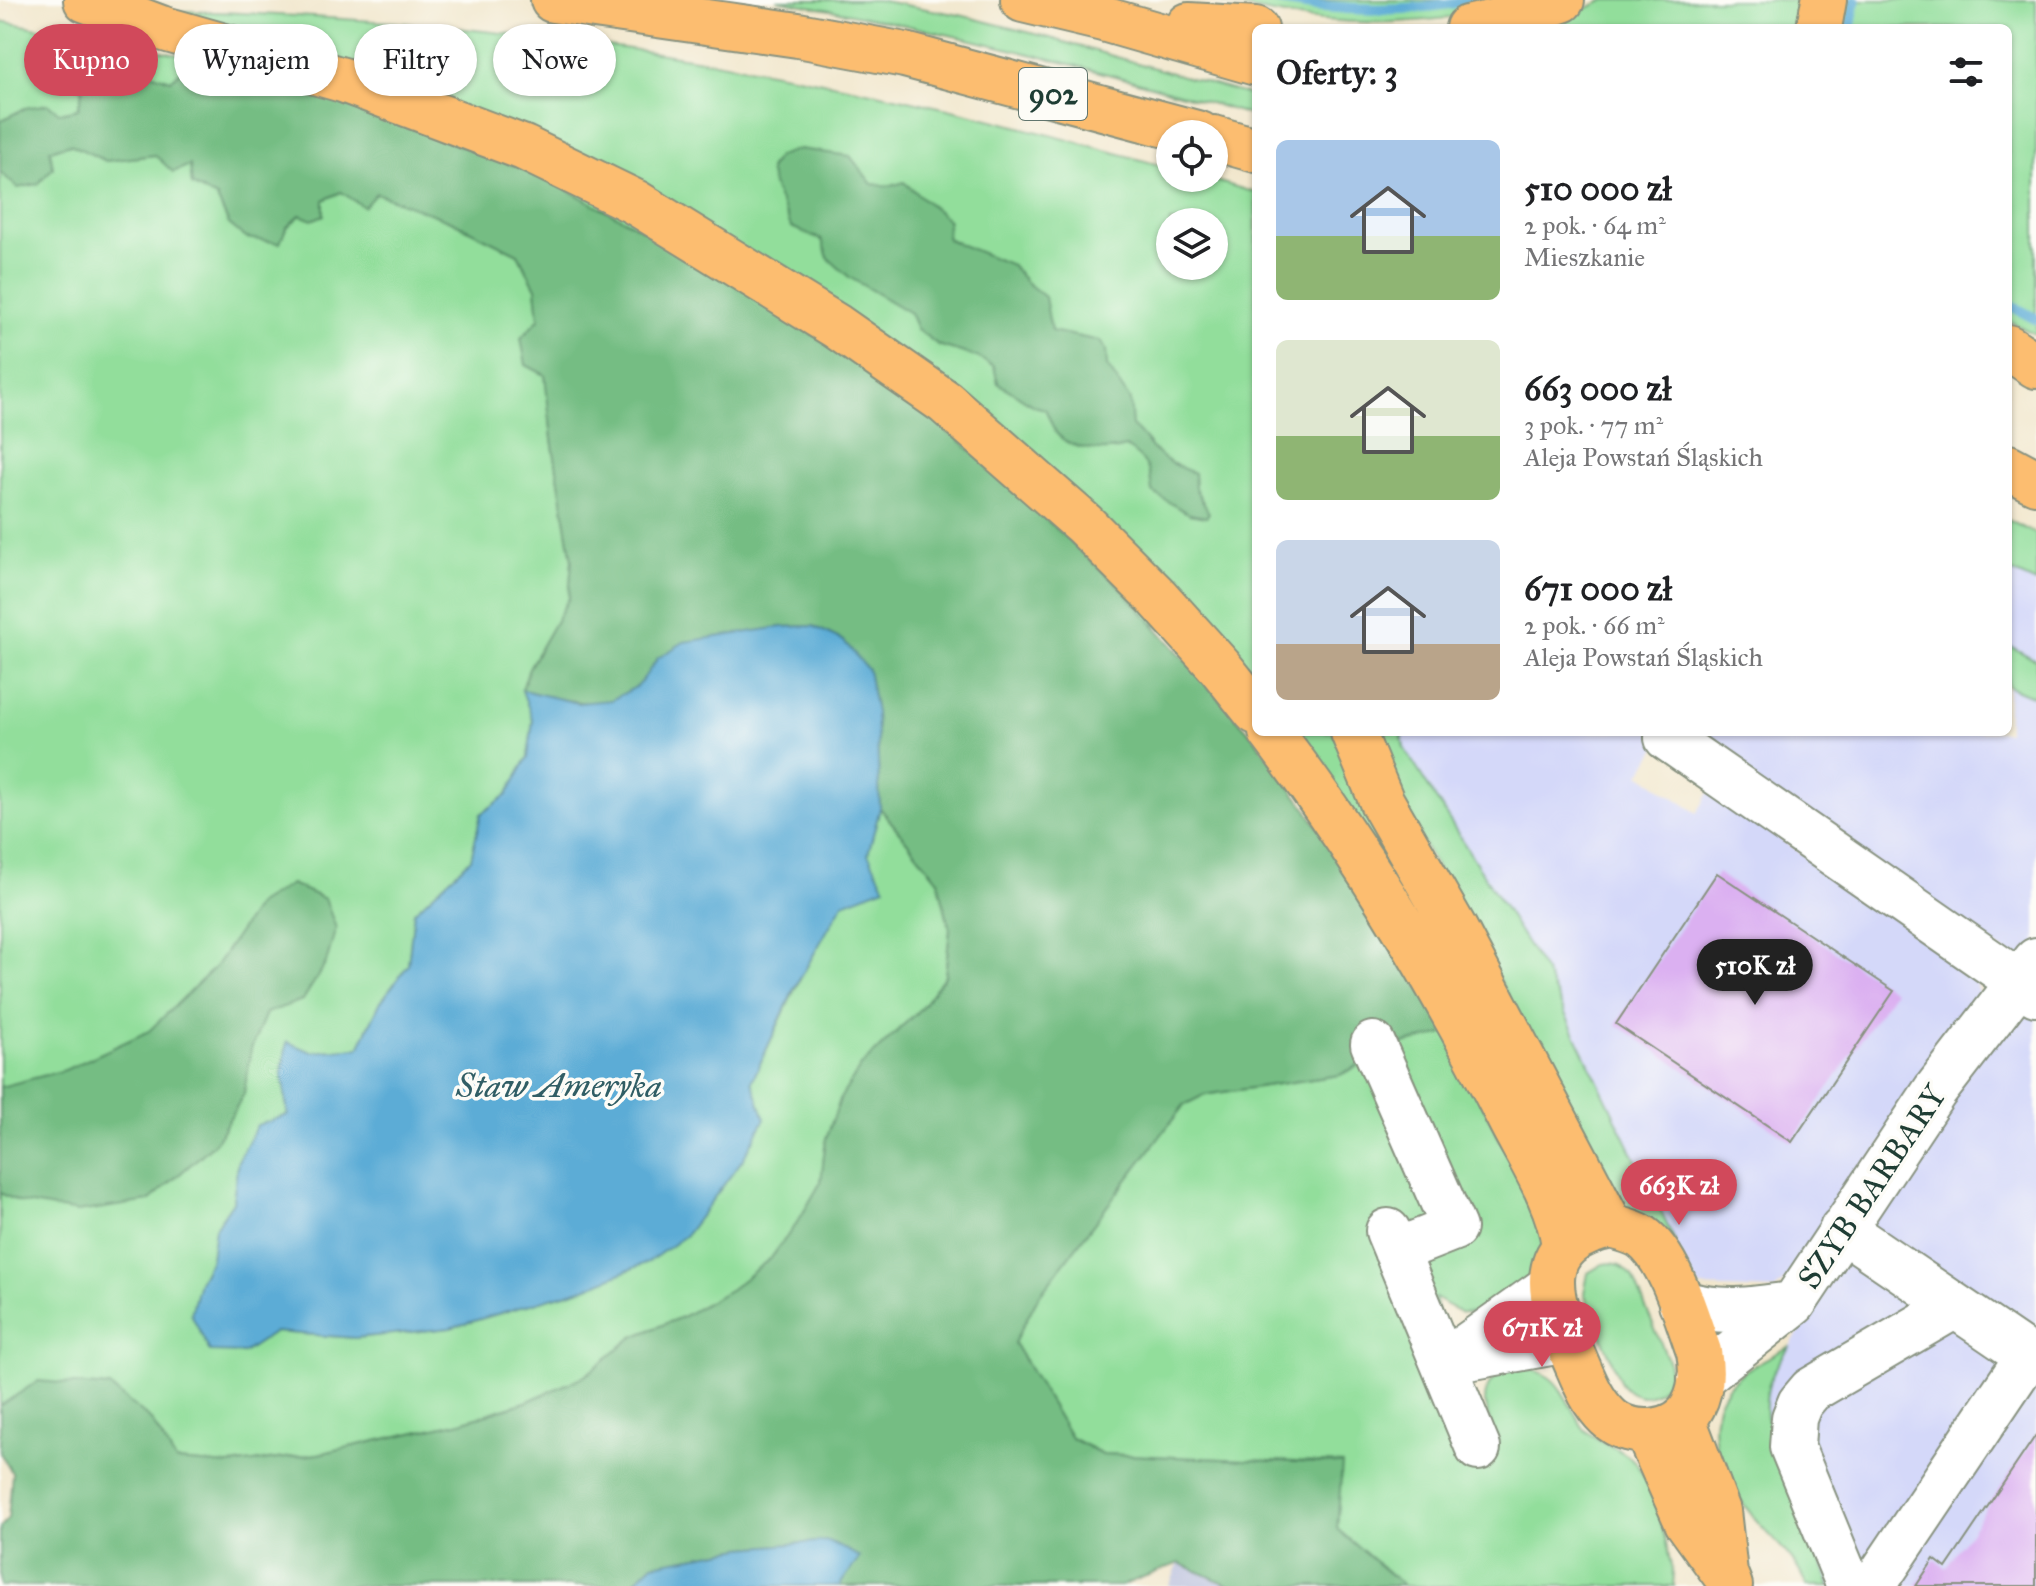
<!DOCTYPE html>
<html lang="pl">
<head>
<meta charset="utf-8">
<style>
  :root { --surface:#fff; --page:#f6f6f6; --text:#202124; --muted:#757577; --accent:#d1495b }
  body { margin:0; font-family:"IM FELL Great Primer",serif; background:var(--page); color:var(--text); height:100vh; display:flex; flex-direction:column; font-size:30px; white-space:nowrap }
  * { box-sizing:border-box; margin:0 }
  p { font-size:26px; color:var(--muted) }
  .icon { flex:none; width:44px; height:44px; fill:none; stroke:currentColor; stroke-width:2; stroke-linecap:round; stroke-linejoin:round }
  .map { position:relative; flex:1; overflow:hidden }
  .sheet { position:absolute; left:1252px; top:24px; width:760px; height:712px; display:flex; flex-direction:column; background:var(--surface); border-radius:12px; box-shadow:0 2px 6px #0004 }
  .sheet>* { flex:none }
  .banner { position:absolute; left:24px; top:24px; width:760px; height:72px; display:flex; gap:16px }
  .buttons { position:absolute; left:1156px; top:120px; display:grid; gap:16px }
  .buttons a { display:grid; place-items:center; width:72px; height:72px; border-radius:50%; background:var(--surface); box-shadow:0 2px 6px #0004; font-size:40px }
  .price { position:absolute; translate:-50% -68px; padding:0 18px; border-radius:28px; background:var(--accent); color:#fff; font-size:26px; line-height:52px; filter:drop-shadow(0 2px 4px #0008) }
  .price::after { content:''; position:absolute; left:50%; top:48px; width:24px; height:18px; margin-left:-12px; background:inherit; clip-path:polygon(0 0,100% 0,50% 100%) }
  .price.on { background:#222; color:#fff }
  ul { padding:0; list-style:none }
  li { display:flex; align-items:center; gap:24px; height:200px; padding:0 24px }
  li span { display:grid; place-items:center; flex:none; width:224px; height:160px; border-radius:12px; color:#555 }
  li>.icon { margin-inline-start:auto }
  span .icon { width:96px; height:96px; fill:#fffc; stroke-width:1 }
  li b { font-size:34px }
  h2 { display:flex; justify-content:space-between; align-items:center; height:96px; padding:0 24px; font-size:34px }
  .chip { padding:0 28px; border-radius:36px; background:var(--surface); box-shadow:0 2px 6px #0004; font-size:28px; line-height:72px }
  .chip.on { background:var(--accent); color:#fff }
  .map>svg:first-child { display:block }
  .built { fill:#d4d8f9 }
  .industrial { fill:#bdc3de }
  .green { fill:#92de9b; stroke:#588e68; stroke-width:2; fill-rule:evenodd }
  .forest { fill:#75bd83; stroke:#4a7d5c; stroke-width:2 }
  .water { fill:#5bacd6; stroke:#3d7485; stroke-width:2 }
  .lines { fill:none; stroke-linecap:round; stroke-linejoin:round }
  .stream { stroke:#5bacd6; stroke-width:11 }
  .building { fill:#dbb0f1 }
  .minor-casing { stroke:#889280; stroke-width:48 }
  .major-casing { stroke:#889280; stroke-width:48 }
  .minor { stroke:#fff; stroke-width:44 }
  .major { stroke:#fcbd6f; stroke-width:44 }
  .labels { text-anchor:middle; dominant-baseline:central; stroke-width:7; stroke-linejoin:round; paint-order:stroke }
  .shield { fill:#fdfcf7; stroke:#62766e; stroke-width:2 }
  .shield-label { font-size:30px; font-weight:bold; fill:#1f3d34 }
  .street-label { font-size:32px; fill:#1f3d34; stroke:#fdfcf7 }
  .water-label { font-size:34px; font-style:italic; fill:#315e65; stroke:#fdfcf7 }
</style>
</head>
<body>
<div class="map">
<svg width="2036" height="1586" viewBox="0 0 2036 1586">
  <rect width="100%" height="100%" fill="#fdfcf7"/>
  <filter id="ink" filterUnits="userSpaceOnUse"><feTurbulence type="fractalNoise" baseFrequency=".0125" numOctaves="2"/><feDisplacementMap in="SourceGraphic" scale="16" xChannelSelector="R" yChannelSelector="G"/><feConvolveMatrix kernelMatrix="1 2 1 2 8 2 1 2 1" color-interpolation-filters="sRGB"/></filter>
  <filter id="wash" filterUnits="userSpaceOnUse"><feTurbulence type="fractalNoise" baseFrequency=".006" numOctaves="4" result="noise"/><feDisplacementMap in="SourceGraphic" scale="32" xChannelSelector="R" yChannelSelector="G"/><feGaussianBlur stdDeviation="1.8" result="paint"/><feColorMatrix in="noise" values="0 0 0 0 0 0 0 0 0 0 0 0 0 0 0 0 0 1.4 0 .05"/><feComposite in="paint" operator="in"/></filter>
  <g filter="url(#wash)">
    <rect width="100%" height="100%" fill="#f1e6cb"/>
    <path class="built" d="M2008,570L2036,583V1586H1830L1766,1416V1388L1772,1371L1790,1346L1884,1194L2032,970L1678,732H2008Z
      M1401,732H1667L1640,774L1697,813L1710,791L1974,972L1980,998L1794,1272L1775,1290L1700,1287L1691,1275L1546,974L1404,748Z"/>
    <path class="industrial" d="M1179,1563L1231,1586H1169Z"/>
    <path class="green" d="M777,0H877L960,15L1043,36L1256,97V117C1099,68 939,29 777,0Z
      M1211,0H1529C1499,7 1468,16 1438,19C1355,28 1291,19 1211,0Z
      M1605,0H1808L1803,28H1541Z
      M1841,0H2036V335L2008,320V28H1836Z
      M181,11C437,18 697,50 948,109C1022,127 1096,147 1170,168V178H1206L1256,193V687ZM1170,222H1214V266H1170Z
      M0,21L189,56L183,69L171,81L151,73L127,79L114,70L81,76L60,60L44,65L42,78L83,88L78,109L60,113L25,108L0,121Z
      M71,144L106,161L155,155L190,165L192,185L217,198L229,224L279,243L286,228L301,215H324L323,200L341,192H376L451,221L518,254L536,288L552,439L572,560L569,598L529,668L522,690L533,720L528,757L507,795L481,814L471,859L414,912L408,965L380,1003L359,1048L312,1052L287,1043L282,1073L288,1115L257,1126L238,1161L233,1202L215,1228L211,1259L199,1282L243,1353L275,1332L355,1338L450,1328L588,1287L685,1236L743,1159L752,1081L796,987L868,854L880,808L938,880L950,929L945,975L921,1008L895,1034L826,1138L821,1182L799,1220L771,1258L731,1289L684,1316L633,1337L585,1376L526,1402L461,1422L318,1454L229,1465L175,1461L151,1420L39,1381L0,1406V156L50,150Z
      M2008,520L2036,534V583L2008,570Z
      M2008,645L2036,660V698L2008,686Z
      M1291,732H1333L1586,1209L1578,1217Z
      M1369,732H1401L1404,748L1546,974L1674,1239L1627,1210L1408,816Z
      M1448,1033L1546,1235L1537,1272L1476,1313L1460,1312L1435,1298L1463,1457L1499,1443C1494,1430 1485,1415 1485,1402C1485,1367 1526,1360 1550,1378C1563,1387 1574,1416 1585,1430C1599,1443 1619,1447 1633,1460C1655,1483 1669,1554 1675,1586H1404L1337,1529L1341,1464L1103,1454L1071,1438L1014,1343L1038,1297L1184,1105L1203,1095L1340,1075L1399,1045Z
      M1612,1263L1620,1265L1633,1277L1668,1360C1676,1391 1640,1410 1621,1383L1584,1293L1588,1273L1603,1264Z
      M1790,1346C1773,1370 1764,1386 1766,1416L1830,1586H1806C1799,1561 1774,1541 1758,1522C1726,1486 1693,1426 1732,1382C1747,1366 1771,1357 1790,1346Z"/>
    <path class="forest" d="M189,56L273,78L535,173L703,261L931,414L1121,588L1252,735L1308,811L1448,1033L1399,1045L1340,1075L1204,1095L1184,1105L1038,1297L1014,1343L1071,1438L1102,1454L1342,1464L1337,1529L1404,1586H1231L1179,1563L1121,1586H839L859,1557L829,1541L742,1548L653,1564L630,1586H0V1528L8,1518L12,1473L0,1453V1406L38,1381L110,1387L151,1420L176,1461L229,1465L318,1454L461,1422L526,1402L585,1376L633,1337L684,1316L731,1289L771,1258L799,1220L821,1182L826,1138L841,1097L861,1066L921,1008L945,976L950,929L938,880L880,808L876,713L868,671L844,641L813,626L781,627L658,658C652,666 647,678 639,685C610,715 557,699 522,690L529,668L569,598L572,560L552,439L545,375L526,365L521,338L539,319L536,288L518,254L451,221L376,193L364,207L341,192L324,200V215L312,220L300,215L286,228L280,243L246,238L229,224L217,198L192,185L190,165L173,172L155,155L106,161L70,144L50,150L53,168L38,184L18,188L0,172V121L25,108L48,104L60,113L78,109L83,88L41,78L44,65L60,60L81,76L114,70L127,79L151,73L171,80L183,69Z
      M799,149L850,156L872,184L891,186L904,182L948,220L947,239L1012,265L1026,282L1045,297L1051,331L1100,341L1106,350L1107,366L1130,400L1132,426C1141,433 1146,441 1154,450C1164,461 1180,467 1194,473L1195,488L1209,513L1206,517L1189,514L1152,492C1150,467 1147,461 1126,447C1106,453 1072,451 1057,434C1052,428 1049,416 1045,409L1034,406L998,383L994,367L977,357L938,345L917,329L910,313L849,277L828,258L822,240L791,227C783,204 773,194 769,169L778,156Z
      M291,884L325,899L336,928L326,963L303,1000L266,1013L251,1049L244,1094L215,1143L149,1201L78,1212L19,1202L0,1193V1087L65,1070L149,1031L215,967L258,904Z"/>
    <path class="water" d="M813,626L844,641L868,670L876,713L880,808L868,854L885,887L843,903L795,987L752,1081L765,1119L743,1159L685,1236L648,1262L588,1287L450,1328L355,1338L275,1332L243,1353L210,1352L191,1314L199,1282L211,1259L215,1228L233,1202L238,1161L257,1125L288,1115L282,1073L287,1042L312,1052L359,1048L380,1003L408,965L414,912L471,859L481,814L507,795L528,757L533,721L522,690L578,703L611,700L638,686L658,658L684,642L781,627Z
      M829,1541L860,1557L839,1586H630L653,1564L742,1548Z"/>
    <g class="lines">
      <path class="stream" d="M1277,0C1341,11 1405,14 1469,0
        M1850,28L1855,0
        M2008,304L2036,319"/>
    </g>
    <g id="blocks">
      <path class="building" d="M1717,873L1894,991L1792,1142L1616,1024Z
        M2036,1435V1586H1916L1934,1559L1946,1568Z"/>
    </g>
  </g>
  <g filter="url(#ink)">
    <use href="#blocks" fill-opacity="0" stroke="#889280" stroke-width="2"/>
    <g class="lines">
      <defs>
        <path id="minor" d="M1667,738L2036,994
          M1373,1044L1454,1228L1396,1251
          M1842,1229L2036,1361
          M1388,1231L1478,1448
          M1681,1303C1722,1314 1750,1310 1791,1304
          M1457,1360L1567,1340
          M1443,1363L1552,1285
          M1700,1378L1794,1303L1935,1091L2036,960
          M1849,1586L1792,1447L1794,1418L1800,1403L1811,1390L1955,1306
          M1873,1586L2028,1356"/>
        <path id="major" d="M86,0L161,28L343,80L524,148L635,202L836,326L945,402L1084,524L1157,597L1220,667L1256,712
          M553,0L798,35L905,55L1200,134
          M1023,0L1103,19L1256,63
          M1189,25L1256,29
          M1468,28L1507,19L1562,0
          M1819,28L1824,0
          M1214,138L1256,150
          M2008,347L2036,366
          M2008,467L2036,482
          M1271,732C1364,855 1443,986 1512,1124C1532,1162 1559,1204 1564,1246
          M1353,732L1382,802L1455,929L1611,1226
          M1611,1226C1622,1229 1632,1231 1642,1237C1671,1258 1687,1319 1699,1352C1702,1369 1702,1389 1693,1406C1679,1435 1630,1439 1608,1417C1590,1400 1582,1375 1572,1353C1547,1295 1532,1242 1611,1226Z
          M1683,1419L1718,1511L1725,1573
          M1647,1432L1687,1522L1726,1576L1730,1586"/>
      </defs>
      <use href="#minor" class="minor-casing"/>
      <use href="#major" class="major-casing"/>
      <use href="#minor" class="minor"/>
      <use href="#major" class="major"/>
    </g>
  </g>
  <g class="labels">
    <rect class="shield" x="1019" y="68" width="68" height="52" rx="6"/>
    <g class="shield-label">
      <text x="1053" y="94">902</text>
    </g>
    <g class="street-label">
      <text transform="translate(1872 1187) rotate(-56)">SZYB BARBARY</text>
    </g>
    <g class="water-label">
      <text x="559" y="1085">Staw Ameryka</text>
    </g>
  </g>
</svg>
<div class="buttons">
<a><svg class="icon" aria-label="locate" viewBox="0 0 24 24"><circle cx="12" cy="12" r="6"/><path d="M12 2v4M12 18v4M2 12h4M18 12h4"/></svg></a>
<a><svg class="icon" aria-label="layers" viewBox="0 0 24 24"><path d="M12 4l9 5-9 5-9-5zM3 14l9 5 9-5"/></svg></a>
</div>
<b class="price on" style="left:1755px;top:1007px">510K zł</b>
<b class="price" style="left:1679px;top:1227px">663K zł</b>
<b class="price" style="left:1542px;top:1369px">671K zł</b>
<div class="banner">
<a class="chip on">Kupno</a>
<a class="chip">Wynajem</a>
<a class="chip">Filtry</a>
<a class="chip">Nowe</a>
</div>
<section class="sheet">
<h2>Oferty: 3<svg class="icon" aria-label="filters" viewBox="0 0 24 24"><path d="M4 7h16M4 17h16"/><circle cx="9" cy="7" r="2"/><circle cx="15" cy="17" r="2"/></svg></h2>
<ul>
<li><span style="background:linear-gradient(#a9c7e8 60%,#8fb573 0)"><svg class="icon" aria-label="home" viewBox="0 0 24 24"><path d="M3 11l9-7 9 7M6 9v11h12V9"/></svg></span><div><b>510 000 zł</b><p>2 pok. · 64 m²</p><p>Mieszkanie</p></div></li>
<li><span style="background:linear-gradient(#dfe7d0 60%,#8fb573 0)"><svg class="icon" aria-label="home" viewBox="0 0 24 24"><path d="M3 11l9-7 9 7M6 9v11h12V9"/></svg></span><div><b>663 000 zł</b><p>3 pok. · 77 m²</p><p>Aleja Powstań Śląskich</p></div></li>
<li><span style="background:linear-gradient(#c9d6e8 65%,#b9a48a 0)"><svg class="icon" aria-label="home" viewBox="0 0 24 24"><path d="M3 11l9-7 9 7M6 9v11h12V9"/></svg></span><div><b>671 000 zł</b><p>2 pok. · 66 m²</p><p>Aleja Powstań Śląskich</p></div></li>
</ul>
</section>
</div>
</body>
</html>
